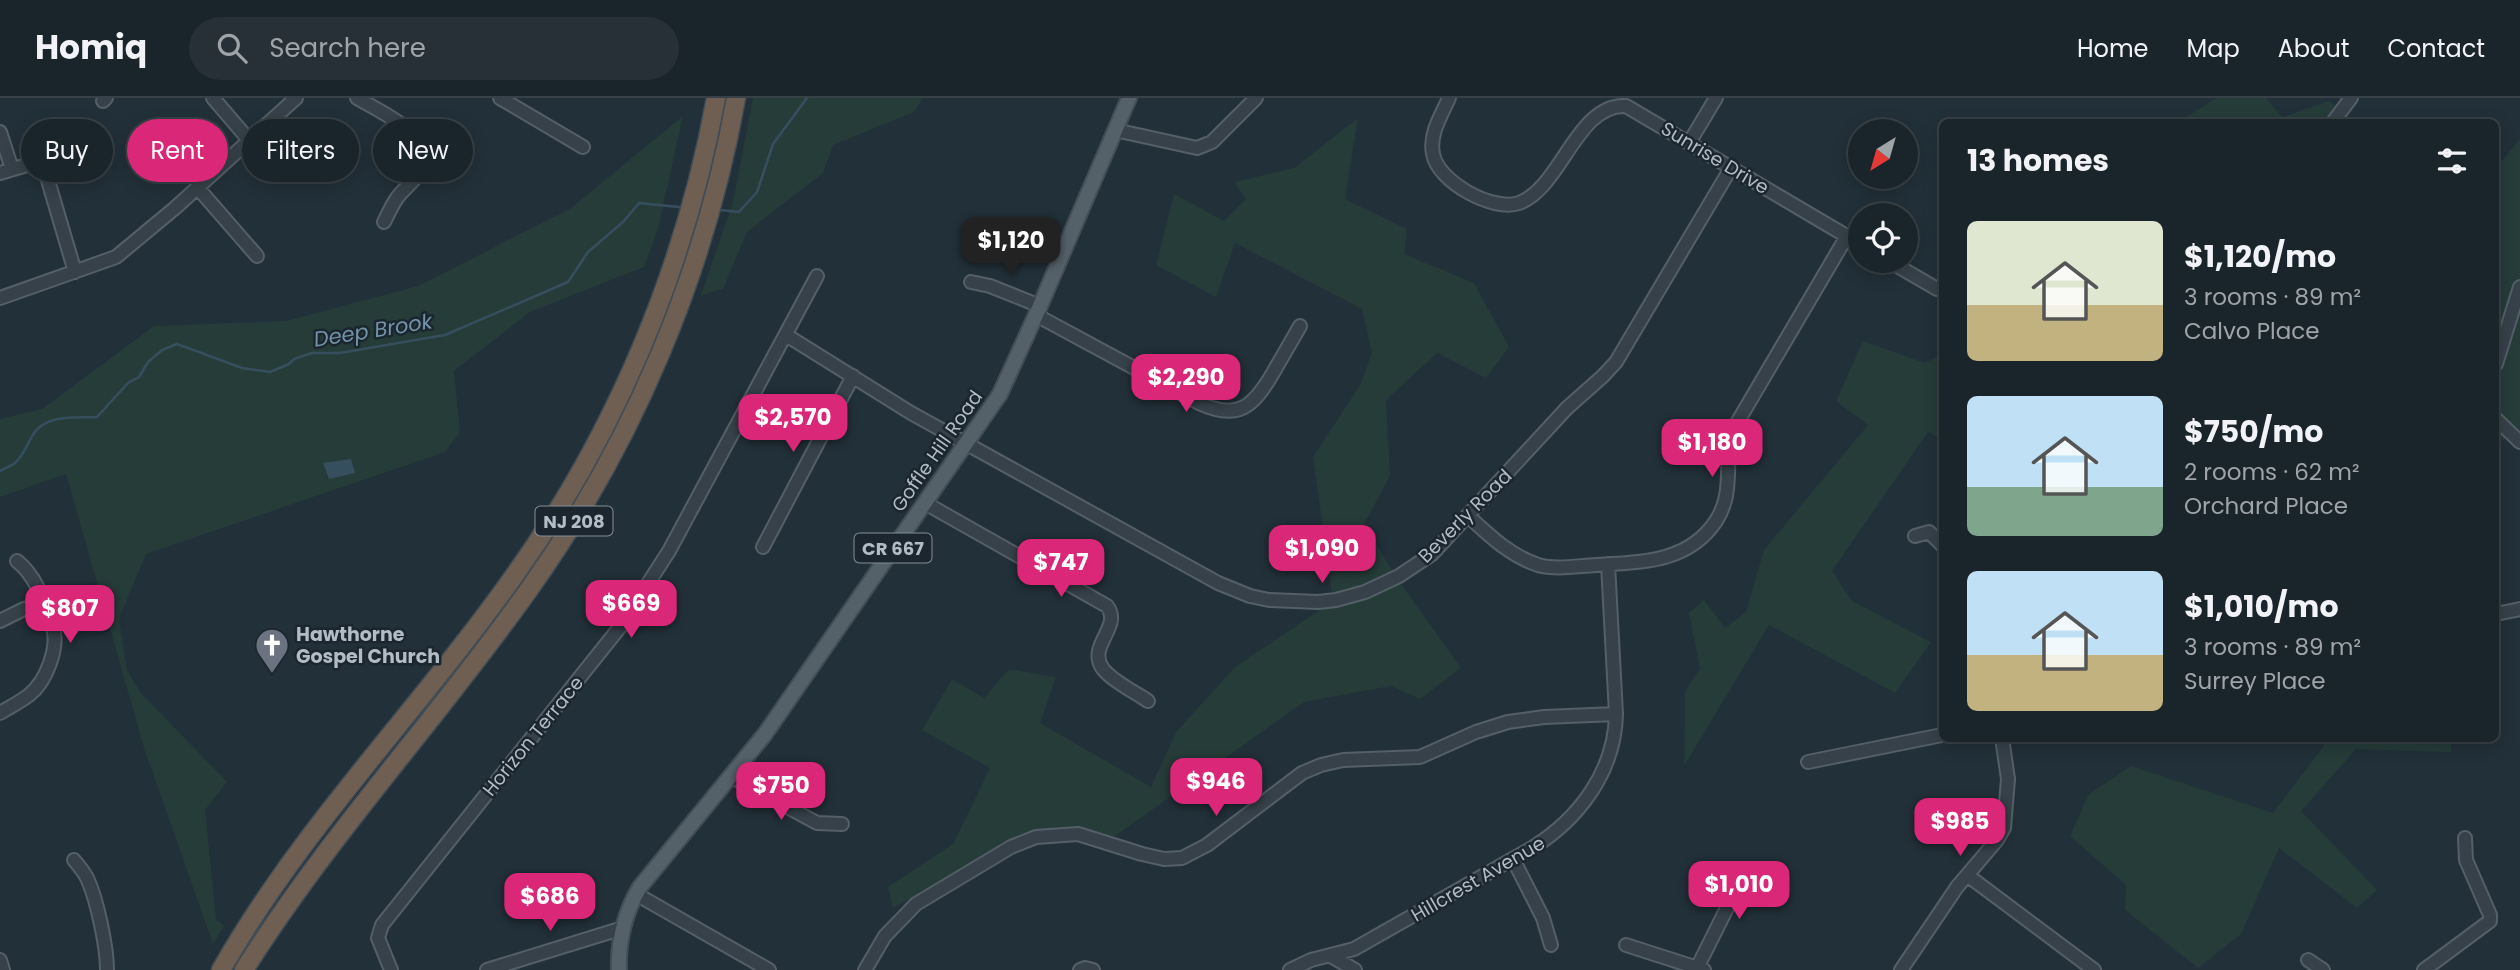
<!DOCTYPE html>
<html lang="en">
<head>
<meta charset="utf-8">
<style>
  :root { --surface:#1a242b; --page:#273037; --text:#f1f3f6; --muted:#9fa4a9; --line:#384147; --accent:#db2777 }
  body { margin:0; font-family:Poppins,sans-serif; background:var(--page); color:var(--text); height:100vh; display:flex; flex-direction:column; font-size:26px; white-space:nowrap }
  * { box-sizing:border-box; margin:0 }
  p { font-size:23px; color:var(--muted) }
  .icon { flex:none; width:38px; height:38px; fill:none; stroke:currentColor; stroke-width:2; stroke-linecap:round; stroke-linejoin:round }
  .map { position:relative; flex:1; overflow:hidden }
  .details { position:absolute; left:1939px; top:21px; width:560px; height:623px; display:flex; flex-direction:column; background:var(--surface); border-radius:10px; box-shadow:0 4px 18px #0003,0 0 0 2px var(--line) }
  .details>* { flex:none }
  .hud { position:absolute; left:21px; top:21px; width:665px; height:63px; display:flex; gap:14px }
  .needle { width:46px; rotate:217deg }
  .fabs { position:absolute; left:1848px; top:21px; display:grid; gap:14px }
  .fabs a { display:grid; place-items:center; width:70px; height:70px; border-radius:50%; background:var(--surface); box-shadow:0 4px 18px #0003,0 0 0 2px var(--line); font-size:35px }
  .price { position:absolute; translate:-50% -60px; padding:0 16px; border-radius:14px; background:var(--accent); color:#fff; font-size:23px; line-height:46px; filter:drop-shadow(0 2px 4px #0008) }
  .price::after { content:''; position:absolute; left:50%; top:42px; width:21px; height:16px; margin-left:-10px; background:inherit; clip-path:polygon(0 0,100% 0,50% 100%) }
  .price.on { background:#222; color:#fff }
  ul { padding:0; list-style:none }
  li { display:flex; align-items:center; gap:21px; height:175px; padding:0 28px }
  li span { display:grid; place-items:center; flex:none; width:196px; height:140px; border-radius:10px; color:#555 }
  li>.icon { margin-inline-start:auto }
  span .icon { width:84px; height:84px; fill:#fffc; stroke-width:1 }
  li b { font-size:30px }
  h2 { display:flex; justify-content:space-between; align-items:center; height:84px; padding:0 28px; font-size:30px }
  .pill { padding:0 24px; border-radius:32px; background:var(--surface); box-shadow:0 4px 18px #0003,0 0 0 2px var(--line); font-size:24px; line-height:63px }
  .pill.on { background:var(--accent); color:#fff }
  header { display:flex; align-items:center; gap:42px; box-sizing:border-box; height:98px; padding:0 35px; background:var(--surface); border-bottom:2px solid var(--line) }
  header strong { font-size:33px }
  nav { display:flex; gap:38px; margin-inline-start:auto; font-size:24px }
  .search { width:490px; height:63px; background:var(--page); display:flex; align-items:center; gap:18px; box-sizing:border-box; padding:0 24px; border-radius:38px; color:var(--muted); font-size:26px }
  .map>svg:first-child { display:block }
  .green { fill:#253c39 }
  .water { fill:#364f5f }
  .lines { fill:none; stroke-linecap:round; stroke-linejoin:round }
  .stream { stroke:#364f5f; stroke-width:2.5 }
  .minor-casing { stroke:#545f67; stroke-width:16 }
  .major-casing { stroke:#424d55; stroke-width:18 }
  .highway-casing { stroke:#414c54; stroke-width:21 }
  .minor { stroke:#364149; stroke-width:12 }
  .major { stroke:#546169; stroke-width:14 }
  .highway { stroke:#6f5f53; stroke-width:18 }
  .labels { text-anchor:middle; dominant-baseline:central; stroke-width:5; stroke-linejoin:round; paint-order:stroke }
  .shield { fill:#1b262e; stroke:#848f98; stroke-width:2 }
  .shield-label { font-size:18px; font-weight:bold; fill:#b1bcc5 }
  .street-label { font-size:19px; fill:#b1bcc5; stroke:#1b262e }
  .poi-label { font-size:19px; font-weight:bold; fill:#b1bcc5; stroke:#1b262e; text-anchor:start }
  .water-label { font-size:21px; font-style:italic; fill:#7293a8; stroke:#1b262e }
</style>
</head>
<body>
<header>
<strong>Homiq</strong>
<div class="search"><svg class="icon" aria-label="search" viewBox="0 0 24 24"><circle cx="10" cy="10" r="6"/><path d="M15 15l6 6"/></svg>Search here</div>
<nav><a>Home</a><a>Map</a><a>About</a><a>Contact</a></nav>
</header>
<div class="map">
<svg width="2520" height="872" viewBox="0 0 2520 872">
  <rect width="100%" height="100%" fill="#223039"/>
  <path class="green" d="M753,0H923L914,14L833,47L823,75L747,134L723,191L701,197L733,104Z
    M2216,0H2266L2282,19L2329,3L2343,13L2333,24H2178Z
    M683,18L658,131L644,169L530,214L454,273L460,334L445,354L146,456L119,521L127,572L141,595L227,684L205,712L216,821L224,828L213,846L144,650L66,376L0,399V321L42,311L154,228L286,223L418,188L571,110Z
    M1358,20L1345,101L1407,131L1404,156L1474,185L1509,249L1486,280L1437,255L1386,302L1390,378L1364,426L1396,479L1461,570L1420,601L1391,588L1304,604L1108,743L1024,742L893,810L888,789L953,746L990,670L922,632L952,581L984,600L1009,571L1056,579L1040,625L1151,689L1176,634L1235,569L1333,503L1313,359L1360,287L1372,255L1362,211L1235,145L1216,199L1156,167L1174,96L1224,123L1246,101L1234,84L1294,70Z
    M2520,41V331L2496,347V70Z
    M1863,243L1925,265L1942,256V341L1928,334L1832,473L1852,503L1931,544L1895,595L1769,527L1684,668L1685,593L1700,571L1689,515L1704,502L1725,530L1746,514L1764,452L1868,327L1836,303Z
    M2329,641H2451V654L2356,651L2301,713L2377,792L2357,810L2279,750L2241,836L2198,870L2125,812L2126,787L2070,738L2088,697L2131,668L2273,715Z"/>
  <path class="water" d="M351,361L355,375L329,381L323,365Z"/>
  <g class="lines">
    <path class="stream" d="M720,112L739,114L757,94L773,46L807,0
      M0,373C5,370 11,368 15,365C31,351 27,331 51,323C64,318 83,320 97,319L128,285L139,279L148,264L162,252L177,246L242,270L270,274L289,266L294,261L312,255H340L445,237L568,184L588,154L624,123L639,105L679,109"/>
    <defs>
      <path id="minor" d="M213,0L249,42
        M357,0C381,15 442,39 419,75C413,85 403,91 397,100C392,107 388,116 384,124
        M500,0L583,49
        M1449,0C1441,18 1429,36 1433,56C1438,84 1493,114 1519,105C1561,90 1577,5 1626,8L1860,146
        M103,3L106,0
        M2333,24L2351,0
        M1115,32L1197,50L1212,44L1256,0
        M0,34L12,71
        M1689,45L1716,0
        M42,62L75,174
        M0,75L87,49
        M197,89L257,158
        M1889,163L1937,191
        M971,184L990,188L1040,208
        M0,200L116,159L175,110L296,0
        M1036,217L1199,305C1238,323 1253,309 1273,275C1282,259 1291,244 1300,228
        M786,237L911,315L1218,485L1250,498L1269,502L1318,504L1336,502L1365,494L1399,478L1432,456L1567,310L1603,278L1616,264L1731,70
        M2496,266L2520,189
        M2496,321L2520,344
        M925,405L1107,508C1123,529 1086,548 1103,571C1111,582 1136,595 1148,603
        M1468,418C1490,438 1509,457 1538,467C1556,472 1577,468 1596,467C1641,464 1688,465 1716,423C1736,392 1722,363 1734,330L1847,138
        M1915,438L1929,434L1942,447
        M763,449L853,278
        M2496,516L2520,511
        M0,523L24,511L44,506
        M0,615C10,609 20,604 29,597C46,584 59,550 53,530C44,505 38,480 17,463
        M1808,664L1942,637
        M732,679L817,725L842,726
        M1513,761L1543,820L1551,847
        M74,762C79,768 84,774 87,780C97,801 107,849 107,872
        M1967,777L2094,872
        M636,796L769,872
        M1626,847L1704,872
        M1331,858L1355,872
        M0,862L3,872
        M2308,862L2323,872
        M391,872L378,840L382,827L620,529L669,453L817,178
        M487,872L623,830
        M865,872L885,838L916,806L1011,749L1036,739L1078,736L1142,756L1164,761L1182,760L1207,747L1302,675L1321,667L1343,662L1420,659L1476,634L1508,624L1544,619L1616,616
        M1080,872L1085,870L1093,872
        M1290,872L1311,862L1354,851L1532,750C1579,721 1615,673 1616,616L1608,466
        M1696,872L1729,806L1727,790L1716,779
        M1901,872L1957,789L1997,742L2004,730L2008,681L2002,640
        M2424,872L2490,823V817L2466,762L2465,740"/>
      <path id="major" d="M619,872C618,843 625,814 640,789L765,636L1000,296L1040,208L1129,0"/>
      <path id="highway" d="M221,872C302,729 420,611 514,478C615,337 685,171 716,0
        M244,872C329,737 438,620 530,490C633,345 705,175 736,0"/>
    </defs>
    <use href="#minor" class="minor-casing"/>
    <use href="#major" class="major-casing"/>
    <use href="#highway" class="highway-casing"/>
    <use href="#minor" class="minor"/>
    <use href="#major" class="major"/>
    <use href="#highway" class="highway"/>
  </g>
  <defs>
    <symbol id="church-pin" viewBox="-11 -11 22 30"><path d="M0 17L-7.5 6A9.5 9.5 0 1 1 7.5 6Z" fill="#6b7280" stroke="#1b262e"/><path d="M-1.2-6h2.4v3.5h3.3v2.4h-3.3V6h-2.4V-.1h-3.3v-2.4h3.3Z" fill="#fff"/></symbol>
  </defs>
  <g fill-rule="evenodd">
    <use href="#church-pin" x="253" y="528" width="38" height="52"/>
  </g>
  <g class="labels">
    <g class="shield">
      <rect x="535.5" y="408.5" width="77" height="29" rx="5"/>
      <rect x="854.5" y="435.5" width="77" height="29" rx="5"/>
    </g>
    <g class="shield-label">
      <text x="574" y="423">NJ 208</text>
      <text x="893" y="450">CR 667</text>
    </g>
    <g class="street-label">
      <text transform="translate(1715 60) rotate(31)">Sunrise Drive</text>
      <text transform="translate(937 353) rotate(-55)">Goffle Hill Road</text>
      <text transform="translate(1465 418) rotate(-45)">Beverly Road</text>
      <text transform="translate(533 638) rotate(-51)">Horizon Terrace</text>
      <text transform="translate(1478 781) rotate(-30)">Hillcrest Avenue</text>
    </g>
    <g class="poi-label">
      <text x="296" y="536">Hawthorne<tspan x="296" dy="22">Gospel Church</tspan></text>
    </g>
    <g class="water-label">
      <text transform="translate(373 232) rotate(-9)">Deep Brook</text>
    </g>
  </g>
</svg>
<div class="fabs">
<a><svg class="needle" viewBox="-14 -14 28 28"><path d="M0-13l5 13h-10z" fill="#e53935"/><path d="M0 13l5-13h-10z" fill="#9fa4a9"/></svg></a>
<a><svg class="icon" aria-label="locate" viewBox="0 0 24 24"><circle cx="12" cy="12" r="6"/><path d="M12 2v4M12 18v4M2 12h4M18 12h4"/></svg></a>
</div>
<b class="price on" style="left:1011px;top:179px">$1,120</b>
<b class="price" style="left:1186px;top:316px">$2,290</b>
<b class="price" style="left:793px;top:356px">$2,570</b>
<b class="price" style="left:1712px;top:381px">$1,180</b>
<b class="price" style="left:1322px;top:487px">$1,090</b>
<b class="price" style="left:1061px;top:501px">$747</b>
<b class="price" style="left:631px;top:542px">$669</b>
<b class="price" style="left:70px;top:547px">$807</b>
<b class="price" style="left:1216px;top:720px">$946</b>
<b class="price" style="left:781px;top:724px">$750</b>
<b class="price" style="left:1960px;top:760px">$985</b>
<b class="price" style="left:1739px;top:823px">$1,010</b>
<b class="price" style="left:550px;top:835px">$686</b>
<div class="hud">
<a class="pill">Buy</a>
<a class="pill on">Rent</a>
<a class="pill">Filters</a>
<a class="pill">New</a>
</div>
<section class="details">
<h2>13 homes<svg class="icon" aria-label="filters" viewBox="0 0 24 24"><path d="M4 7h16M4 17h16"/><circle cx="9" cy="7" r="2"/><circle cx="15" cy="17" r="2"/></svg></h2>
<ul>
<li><span style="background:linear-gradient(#dfe7d0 60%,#c2b280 0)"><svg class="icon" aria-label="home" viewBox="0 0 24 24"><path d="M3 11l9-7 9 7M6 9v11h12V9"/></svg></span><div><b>$1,120/mo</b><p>3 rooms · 89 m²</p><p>Calvo Place</p></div></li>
<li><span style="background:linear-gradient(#bfe0f5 65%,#7fa58c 0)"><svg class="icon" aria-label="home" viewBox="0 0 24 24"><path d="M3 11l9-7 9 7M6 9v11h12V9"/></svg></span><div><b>$750/mo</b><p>2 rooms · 62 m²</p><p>Orchard Place</p></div></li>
<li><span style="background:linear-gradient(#bfe0f5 60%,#c2b280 0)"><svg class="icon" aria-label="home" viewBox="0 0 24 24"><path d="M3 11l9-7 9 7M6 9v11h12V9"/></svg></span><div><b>$1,010/mo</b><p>3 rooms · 89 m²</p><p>Surrey Place</p></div></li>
</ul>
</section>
</div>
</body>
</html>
